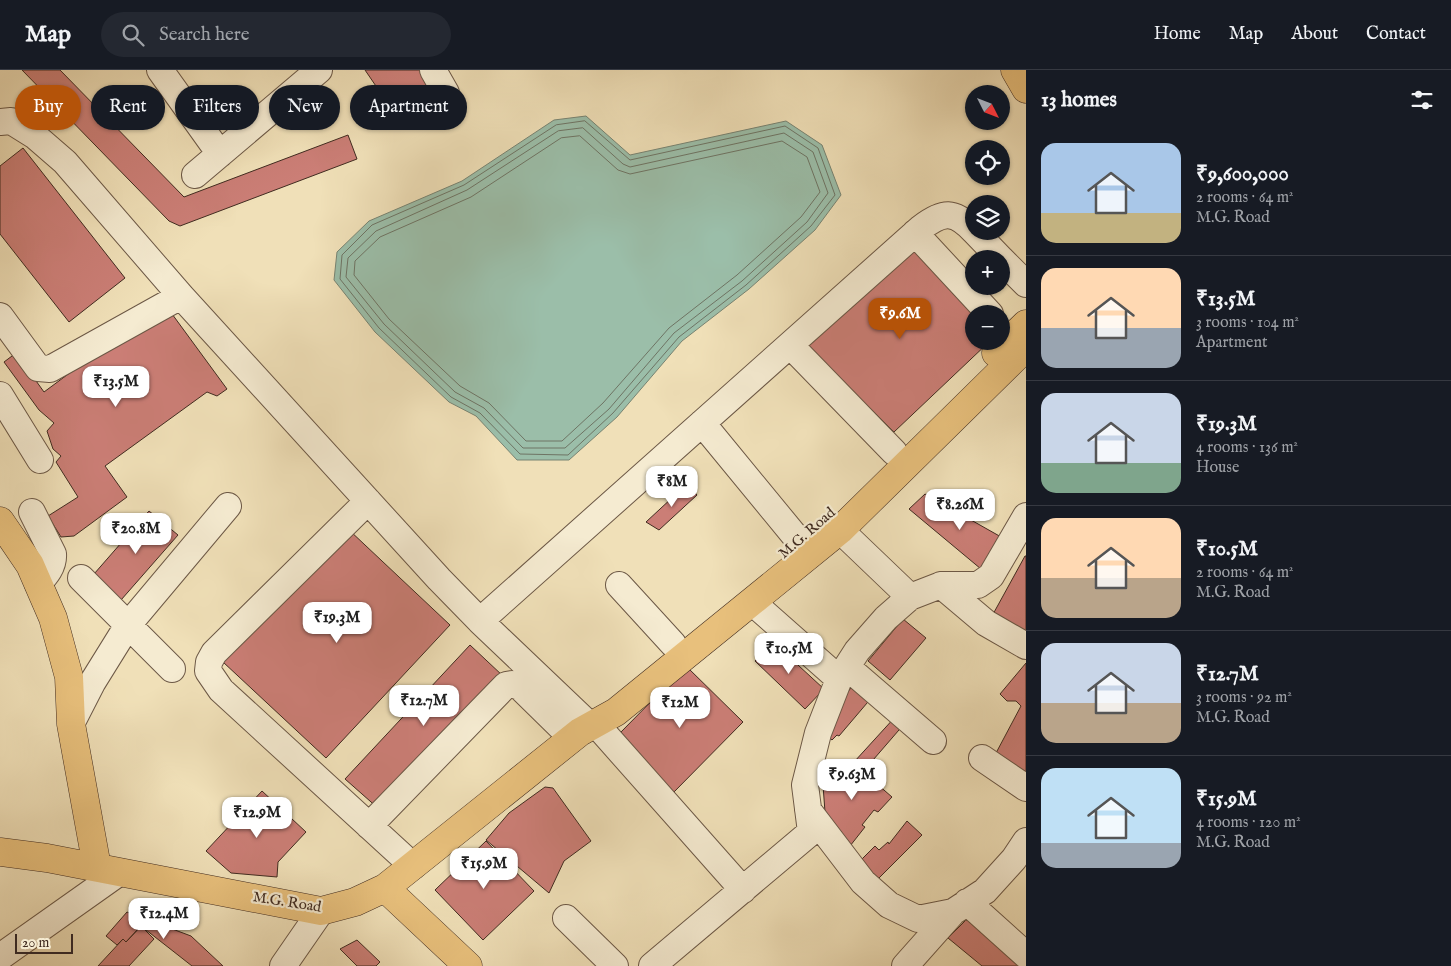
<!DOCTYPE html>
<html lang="en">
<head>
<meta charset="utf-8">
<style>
  :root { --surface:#171b24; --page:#242831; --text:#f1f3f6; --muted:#9ea1a6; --line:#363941; --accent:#b45309 }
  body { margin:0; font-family:"IM FELL English",serif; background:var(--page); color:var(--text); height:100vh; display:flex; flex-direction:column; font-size:19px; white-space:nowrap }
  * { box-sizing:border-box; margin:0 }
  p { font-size:16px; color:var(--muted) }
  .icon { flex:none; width:28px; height:28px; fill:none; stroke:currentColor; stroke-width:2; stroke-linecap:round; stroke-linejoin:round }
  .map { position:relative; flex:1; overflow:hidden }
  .side { display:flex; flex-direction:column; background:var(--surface); width:425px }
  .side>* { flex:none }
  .banner { position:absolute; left:15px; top:15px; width:475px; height:45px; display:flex; gap:10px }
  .needle { width:32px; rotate:132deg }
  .tools { position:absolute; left:965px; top:15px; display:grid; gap:10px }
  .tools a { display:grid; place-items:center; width:45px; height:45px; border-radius:50%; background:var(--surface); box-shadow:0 1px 4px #0004; font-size:25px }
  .scale { position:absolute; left:15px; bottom:12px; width:58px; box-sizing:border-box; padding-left:5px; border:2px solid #402b20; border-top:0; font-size:14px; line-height:18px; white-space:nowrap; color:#402b20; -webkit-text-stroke:4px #f5ebd1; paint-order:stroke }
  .price { position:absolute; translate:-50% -42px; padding:0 11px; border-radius:10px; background:#fff; color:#222; font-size:16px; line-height:32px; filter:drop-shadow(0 1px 2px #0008) }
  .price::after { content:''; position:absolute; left:50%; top:30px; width:15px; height:11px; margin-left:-8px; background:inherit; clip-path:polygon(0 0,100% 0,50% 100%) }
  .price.active { background:var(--accent); color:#fff }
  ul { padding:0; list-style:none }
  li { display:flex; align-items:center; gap:15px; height:125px; padding:0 15px }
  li+li { border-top:1px solid var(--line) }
  li span { display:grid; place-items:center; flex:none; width:140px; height:100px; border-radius:15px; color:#555 }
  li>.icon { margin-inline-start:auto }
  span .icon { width:60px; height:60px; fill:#fffc; stroke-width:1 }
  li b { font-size:21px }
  h2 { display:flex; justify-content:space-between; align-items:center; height:60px; padding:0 15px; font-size:21px }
  .tag { padding:0 18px; border-radius:22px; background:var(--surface); box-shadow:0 1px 4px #0004; font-size:18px; line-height:45px }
  .tag.active { background:var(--accent); color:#fff }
  header { display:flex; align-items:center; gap:30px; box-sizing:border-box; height:70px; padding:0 25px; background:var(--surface); border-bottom:1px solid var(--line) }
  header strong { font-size:24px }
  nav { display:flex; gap:28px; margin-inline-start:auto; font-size:18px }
  .search { width:350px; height:45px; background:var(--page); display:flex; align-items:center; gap:12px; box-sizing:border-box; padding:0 18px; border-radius:28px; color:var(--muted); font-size:19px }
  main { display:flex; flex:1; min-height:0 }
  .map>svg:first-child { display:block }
  .water { fill:#9bbea9; stroke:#778372 }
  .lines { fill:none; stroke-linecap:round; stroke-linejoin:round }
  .shore { stroke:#6e7464; stroke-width:1 }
  .building { fill:#cb7e76; stroke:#402b20 }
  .minor-casing { stroke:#6c5846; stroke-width:28 }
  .major-casing { stroke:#402b20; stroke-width:29 }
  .minor { stroke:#f5ebd1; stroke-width:26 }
  .major { stroke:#e8c07c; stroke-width:28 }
  .labels { text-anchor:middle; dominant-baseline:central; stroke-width:4.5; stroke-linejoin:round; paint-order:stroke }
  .street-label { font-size:15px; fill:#402b20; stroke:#f5ebd1 }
</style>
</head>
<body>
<header>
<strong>Map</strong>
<div class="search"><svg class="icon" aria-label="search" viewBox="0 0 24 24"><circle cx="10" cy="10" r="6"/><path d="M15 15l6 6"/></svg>Search here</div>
<nav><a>Home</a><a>Map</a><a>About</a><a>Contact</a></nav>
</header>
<main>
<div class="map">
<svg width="1026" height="896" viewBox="0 0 1026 896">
  <rect width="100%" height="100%" fill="#f0e0b8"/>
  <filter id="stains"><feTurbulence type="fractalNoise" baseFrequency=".004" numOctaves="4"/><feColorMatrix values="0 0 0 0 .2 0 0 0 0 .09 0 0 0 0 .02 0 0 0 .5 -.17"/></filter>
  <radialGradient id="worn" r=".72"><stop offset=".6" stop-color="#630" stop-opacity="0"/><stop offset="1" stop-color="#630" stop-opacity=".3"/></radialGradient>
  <path class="water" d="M586,46L630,85L786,51L822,75L841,125L815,160L749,219L682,271L617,347L569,390H517L476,346L449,332L375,262L334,210L337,182L369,151L462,111L554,50Z"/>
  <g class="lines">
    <path class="shore" d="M585,51L630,90L785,56L818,78L835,125L811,156L746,215L679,267L613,343L568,385L520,384L480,343L451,327L379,258L340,209L342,185L372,155L464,115L556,55Z
      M583,58L623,94L630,97L784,63L813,82L828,123L807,152L742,211L674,263L609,339L565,378H523L484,338L455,322L384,254L346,207L348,188L376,161L467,120L558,61Z
      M580,66L618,100L630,104L782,71L807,87L820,122L801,147L737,205L669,258L603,333L562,371H526L489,333L460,316L389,249L354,205L355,191L380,167L471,127L561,68Z"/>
  </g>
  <path class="building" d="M22,0H60L184,127L348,65L357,89L180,156L169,151Z
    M365,0H429L440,37L414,54L393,22H380Z
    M23,78L125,208L69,252L0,164V96Z
    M912,177L974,244V271H990L894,362L807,275Z
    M164,233L227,319L217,326L207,322L105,396L127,427L74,466L61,467L48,446L78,427L56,392L61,386L53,379L47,361L54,353L39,340L4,292L16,283L44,322Z
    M687,414L697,425L659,460L646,452Z
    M925,424L1010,472L981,499L909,439Z
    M149,441L178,465L121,530L94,504Z
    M348,459L450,555L326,688L223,592Z
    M1025,486H1026V564L992,546Z
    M903,549L926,568L890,610L868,591Z
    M773,572L824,619L805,639L755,591Z
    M470,575L503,606L379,739L345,709Z
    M1026,593V708L996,683L1021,636L1016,631H1007L1000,624Z
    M686,596L743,652L673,723L619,670L621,662Z
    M856,612L873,626L839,666L837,665L832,670L827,666L835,637Z
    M896,646L905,653L867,697L863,693L854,692Z
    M830,696L845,705L851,696L864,707L868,702L879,712L877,714L892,727L878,742L874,740L862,755L865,757L850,776L825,742L823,715Z
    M545,717L553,718L591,771L564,791L549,823L486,770L509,743Z
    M262,721L306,762L278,792L277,807L231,803L206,781Z
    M907,751L922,765L875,812L857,794L875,776L879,780L888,772L889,774Z
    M486,771L534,821L483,870L435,820Z
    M127,842L191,866L223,896H192L141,856L126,872L123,869L117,875L106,866Z
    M968,848L1026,896H982L948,868Z
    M141,856L154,869L129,896H98L123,869L126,872Z
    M357,870L380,892L376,896H357L340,879Z"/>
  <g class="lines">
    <defs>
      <path id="minor" d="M160,0L220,84
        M433,0L446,23
        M0,52L11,51L35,66L65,92L181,226L439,509L480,551L586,652
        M195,105L319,0
        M974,161L1001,189
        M915,163L990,244
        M1001,189L1026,214
        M0,246L38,298L50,299L181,226
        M790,275L894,382
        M0,325L40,390
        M702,353L799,471
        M368,431L214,583L209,592L208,601L221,620L413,796
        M32,442L53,484C54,496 46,505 38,514
        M840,460L910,527
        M81,508L172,599
        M619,515L673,574
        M941,515L986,553L1026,576
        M752,532L839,609
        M480,551L921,158C943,141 954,140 974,161
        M847,597L933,671
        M595,653L743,820
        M71,654L92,613L128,555L228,436
        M982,688L1026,718
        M808,740L863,812L889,835L918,849L953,842
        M369,756L506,615L512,614L520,617L572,668
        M967,832L1026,885
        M566,848L615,896
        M0,887L120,802
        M283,896L321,841
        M652,896L811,762L805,715L818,663L839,609L857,581L886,548L910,527L941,515H978L991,506L1026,446
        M905,896L953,842L985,821L1014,789L1026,771"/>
      <path id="major" d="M1015,0L1026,19
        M996,283L1026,254
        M0,451L30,495L53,548L69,607L71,654L97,797
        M0,782L47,788L321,841L355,832L385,818L580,662L616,642L840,460L1026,277
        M385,818L468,896"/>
    </defs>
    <use href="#minor" class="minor-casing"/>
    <use href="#major" class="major-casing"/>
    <use href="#minor" class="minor"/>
    <use href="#major" class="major"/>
  </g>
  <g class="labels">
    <g class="street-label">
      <text transform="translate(807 463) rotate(-41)">M.G. Road</text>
      <text transform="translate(287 832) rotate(9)">M.G. Road</text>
    </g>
  </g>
  <rect width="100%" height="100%" filter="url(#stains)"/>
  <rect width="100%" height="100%" fill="url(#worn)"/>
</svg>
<div class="tools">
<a><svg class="needle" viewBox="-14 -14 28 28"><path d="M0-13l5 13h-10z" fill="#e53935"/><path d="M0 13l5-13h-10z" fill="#9ea1a6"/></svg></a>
<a><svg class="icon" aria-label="locate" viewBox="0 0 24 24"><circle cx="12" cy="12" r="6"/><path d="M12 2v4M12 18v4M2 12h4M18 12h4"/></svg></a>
<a><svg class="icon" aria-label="layers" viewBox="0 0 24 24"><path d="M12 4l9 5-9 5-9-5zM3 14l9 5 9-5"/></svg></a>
<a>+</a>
<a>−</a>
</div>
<div class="scale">20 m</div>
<b class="price active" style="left:900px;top:270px">₹9.6M</b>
<b class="price" style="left:116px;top:338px">₹13.5M</b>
<b class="price" style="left:672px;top:438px">₹8M</b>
<b class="price" style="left:960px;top:461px">₹8.26M</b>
<b class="price" style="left:136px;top:485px">₹20.8M</b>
<b class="price" style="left:337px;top:574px">₹19.3M</b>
<b class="price" style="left:789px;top:605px">₹10.5M</b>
<b class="price" style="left:424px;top:657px">₹12.7M</b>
<b class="price" style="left:680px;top:659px">₹12M</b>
<b class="price" style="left:852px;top:731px">₹9.63M</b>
<b class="price" style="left:257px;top:769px">₹12.9M</b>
<b class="price" style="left:484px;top:820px">₹15.9M</b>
<b class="price" style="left:164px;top:870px">₹12.4M</b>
<div class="banner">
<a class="tag active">Buy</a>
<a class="tag">Rent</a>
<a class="tag">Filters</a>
<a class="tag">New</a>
<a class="tag">Apartment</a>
</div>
</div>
<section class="side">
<h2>13 homes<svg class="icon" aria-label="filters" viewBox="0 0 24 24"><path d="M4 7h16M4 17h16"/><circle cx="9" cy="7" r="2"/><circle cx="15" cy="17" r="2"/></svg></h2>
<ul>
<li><span style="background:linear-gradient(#a9c7e8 70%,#c2b280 0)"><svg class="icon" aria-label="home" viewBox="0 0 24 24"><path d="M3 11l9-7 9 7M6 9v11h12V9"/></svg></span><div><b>₹9,600,000</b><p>2 rooms · 64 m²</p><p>M.G. Road</p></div></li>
<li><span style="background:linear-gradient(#ffd9b3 60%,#9aa5b1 0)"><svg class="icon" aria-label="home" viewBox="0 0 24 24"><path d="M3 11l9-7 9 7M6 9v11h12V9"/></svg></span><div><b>₹13.5M</b><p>3 rooms · 104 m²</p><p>Apartment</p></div></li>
<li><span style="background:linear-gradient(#c9d6e8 70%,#7fa58c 0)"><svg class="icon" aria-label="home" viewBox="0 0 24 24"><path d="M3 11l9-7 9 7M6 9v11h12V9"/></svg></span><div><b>₹19.3M</b><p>4 rooms · 136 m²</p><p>House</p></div></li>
<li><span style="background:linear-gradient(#ffd9b3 60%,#b9a48a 0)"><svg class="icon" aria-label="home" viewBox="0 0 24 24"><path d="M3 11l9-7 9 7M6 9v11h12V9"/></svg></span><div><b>₹10.5M</b><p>2 rooms · 64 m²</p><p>M.G. Road</p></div></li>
<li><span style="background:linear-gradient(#c9d6e8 60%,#b9a48a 0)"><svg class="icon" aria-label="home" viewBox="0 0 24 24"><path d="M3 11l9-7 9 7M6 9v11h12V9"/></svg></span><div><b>₹12.7M</b><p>3 rooms · 92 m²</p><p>M.G. Road</p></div></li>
<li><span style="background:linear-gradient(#bfe0f5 75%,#9aa5b1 0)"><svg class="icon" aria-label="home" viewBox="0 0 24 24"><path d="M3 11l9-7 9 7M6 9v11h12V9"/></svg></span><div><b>₹15.9M</b><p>4 rooms · 120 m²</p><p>M.G. Road</p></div></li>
</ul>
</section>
</main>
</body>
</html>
